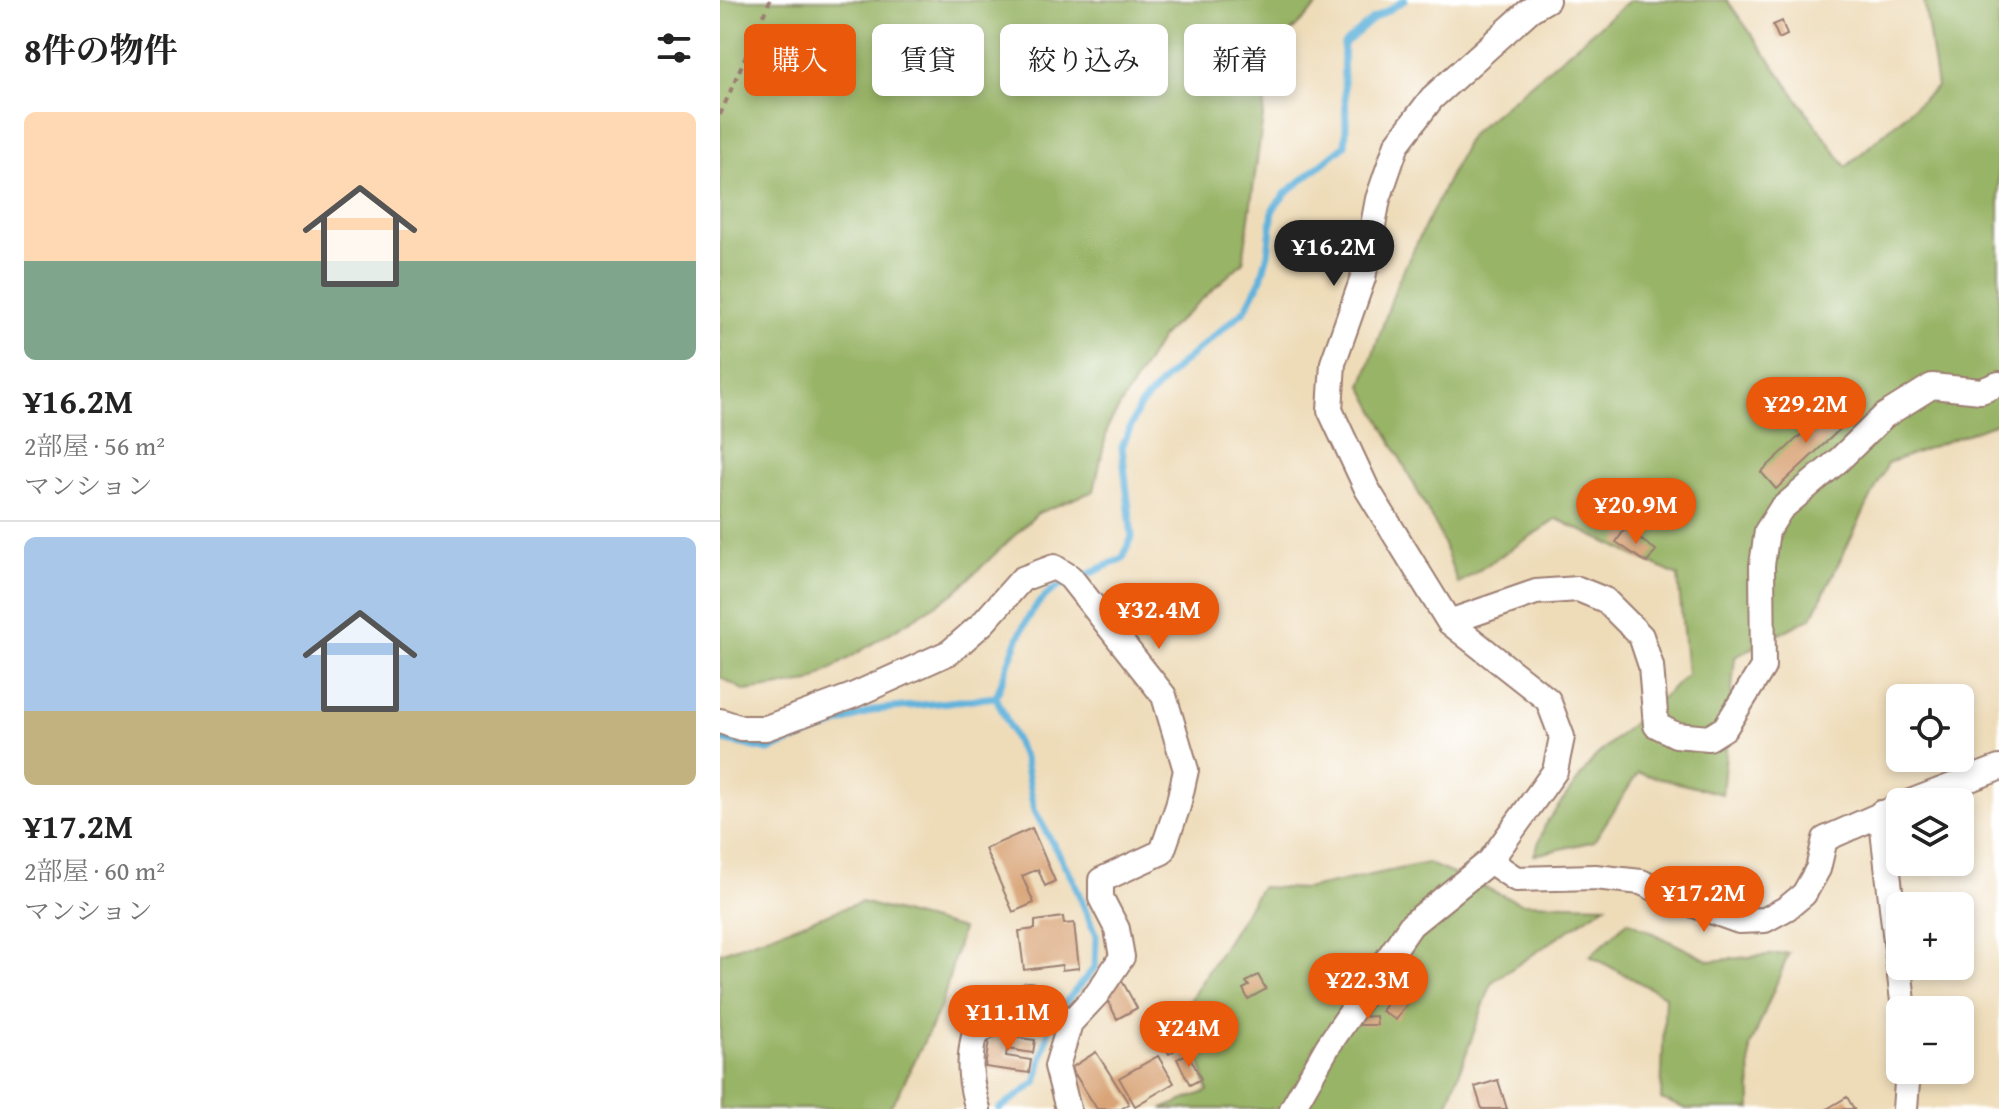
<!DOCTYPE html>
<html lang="ja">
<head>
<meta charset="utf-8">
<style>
  :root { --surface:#fff; --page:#f2f2f2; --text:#222; --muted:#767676; --line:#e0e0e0; --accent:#ea580c }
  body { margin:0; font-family:"Gentium Book Plus","Noto Serif JP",serif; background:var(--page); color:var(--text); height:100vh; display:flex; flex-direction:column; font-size:30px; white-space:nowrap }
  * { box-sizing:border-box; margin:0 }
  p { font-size:26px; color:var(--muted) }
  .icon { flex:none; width:44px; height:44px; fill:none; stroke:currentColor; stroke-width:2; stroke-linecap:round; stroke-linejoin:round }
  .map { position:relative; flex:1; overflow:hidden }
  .drawer { display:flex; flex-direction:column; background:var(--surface); width:720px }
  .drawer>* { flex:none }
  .guide { position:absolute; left:24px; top:24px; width:760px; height:72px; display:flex; gap:16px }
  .controls { position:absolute; left:1166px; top:684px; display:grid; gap:16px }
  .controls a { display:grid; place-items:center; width:88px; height:88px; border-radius:12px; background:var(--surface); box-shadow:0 4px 12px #0003; font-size:40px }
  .price { position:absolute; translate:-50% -68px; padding:0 18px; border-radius:28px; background:var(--accent); color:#fff; font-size:26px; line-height:52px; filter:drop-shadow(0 2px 4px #0008) }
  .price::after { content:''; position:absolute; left:50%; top:48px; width:24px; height:18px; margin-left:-12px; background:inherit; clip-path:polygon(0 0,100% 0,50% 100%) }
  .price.on { background:#222; color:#fff }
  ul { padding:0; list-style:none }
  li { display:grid; align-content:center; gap:16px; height:424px; padding:0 24px }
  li+li { border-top:2px solid var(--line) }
  li span { display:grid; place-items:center; height:248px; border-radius:12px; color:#555 }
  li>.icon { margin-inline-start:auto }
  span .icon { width:144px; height:144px; fill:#fffc; stroke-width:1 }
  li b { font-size:34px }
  h2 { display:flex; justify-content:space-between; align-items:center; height:96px; padding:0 24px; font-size:34px }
  .pill { padding:0 28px; border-radius:12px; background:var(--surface); box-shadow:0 4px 12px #0003; font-size:28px; line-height:72px }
  .pill.on { background:var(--accent); color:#fff }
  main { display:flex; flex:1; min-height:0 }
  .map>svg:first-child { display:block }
  .forest { fill:#98b466; stroke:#716a48; stroke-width:2 }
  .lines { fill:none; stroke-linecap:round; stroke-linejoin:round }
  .stream { stroke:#60b2db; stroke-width:7 }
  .building { fill:#d9a477 }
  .minor-casing { stroke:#9c7e72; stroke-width:28 }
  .path { stroke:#9c7e72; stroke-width:4; stroke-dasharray:6 6; stroke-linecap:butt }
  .minor { stroke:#fff; stroke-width:24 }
</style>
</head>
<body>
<main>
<section class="drawer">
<h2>8件の物件<svg class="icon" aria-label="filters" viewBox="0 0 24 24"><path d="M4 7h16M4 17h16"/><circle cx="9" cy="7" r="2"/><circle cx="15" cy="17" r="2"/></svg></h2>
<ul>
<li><span style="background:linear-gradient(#ffd9b3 60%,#7fa58c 0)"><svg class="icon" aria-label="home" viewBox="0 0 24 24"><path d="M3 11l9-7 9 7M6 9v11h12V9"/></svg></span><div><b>¥16.2M</b><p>2部屋 · 56 m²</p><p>マンション</p></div></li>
<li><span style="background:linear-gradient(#a9c7e8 70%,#c2b280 0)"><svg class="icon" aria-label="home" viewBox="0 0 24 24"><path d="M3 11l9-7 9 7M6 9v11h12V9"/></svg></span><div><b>¥17.2M</b><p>2部屋 · 60 m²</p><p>マンション</p></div></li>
</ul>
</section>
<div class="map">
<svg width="1279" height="1109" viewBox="0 0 1279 1109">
  <rect width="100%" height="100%" fill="#fff"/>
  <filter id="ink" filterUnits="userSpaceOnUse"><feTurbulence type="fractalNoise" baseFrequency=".0125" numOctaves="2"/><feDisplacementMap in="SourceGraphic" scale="16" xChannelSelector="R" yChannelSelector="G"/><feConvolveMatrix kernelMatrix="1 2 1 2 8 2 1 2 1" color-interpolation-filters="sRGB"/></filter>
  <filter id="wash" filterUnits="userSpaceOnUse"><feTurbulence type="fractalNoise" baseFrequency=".006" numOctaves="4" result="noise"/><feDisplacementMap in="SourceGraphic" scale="32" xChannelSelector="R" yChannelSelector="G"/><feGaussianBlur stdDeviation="1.8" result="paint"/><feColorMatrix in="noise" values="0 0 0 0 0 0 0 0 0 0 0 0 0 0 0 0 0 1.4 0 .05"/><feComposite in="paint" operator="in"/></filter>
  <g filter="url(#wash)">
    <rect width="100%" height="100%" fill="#eedcb9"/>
    <path class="forest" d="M0,0H603L552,51L523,262L443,335L388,426L374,491L318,513L233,594L90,682L25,691L0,677Z
      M910,0H1007L1126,167L1217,87L1204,0H1279V422L1168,463L1092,617L1015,657L1002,794L918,773L874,841L814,855L826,823L876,756L967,675L958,576L837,519L738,584L719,532L642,386L678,281L750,135Z
      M707,863L801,903L886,905L772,982L726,1109H442L488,1091L465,1008L541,887L585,889Z
      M141,902L242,929L222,1004L178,1095L168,1109H0V953Z
      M908,921L990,961L1069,953L1030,1047L1031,1109H966L941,1099L945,996L870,956Z"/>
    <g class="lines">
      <path class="stream" d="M358,579L403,558L412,537L402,447L419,407L454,370L525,310L541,279L548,254L553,209L566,193L625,145C629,111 621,78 624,44L653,19L685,0
        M0,739L49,750L154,710L276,697
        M279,1109L316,1083L331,1020L375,967L376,936L353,880L314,810L305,761L276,697C292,658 304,599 346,583"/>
    </g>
    <g id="blocks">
      <path class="building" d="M1062,21L1067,35L1059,39L1053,25Z
        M1117,401L1132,418L1056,489L1041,472Z
        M905,529L936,550L927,563L896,542Z
        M312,828L335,881L325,886L318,869L302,876L314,903L293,912L265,849Z
        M343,917L344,924L354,923L359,968L342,970V965L304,970L299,931L315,929V921Z
        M692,964L702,971L696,981L685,973Z
        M675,969L699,987L676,1020L662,1011L666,1005L656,998Z
        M538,975L546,989L528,999L523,989L529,986L526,982Z
        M401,979L417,1008L397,1019L382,989Z
        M281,991L287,1001L273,1008L267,999Z
        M445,1015L464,1045L449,1054L430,1024Z
        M656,1016L657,1025H640L639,1017Z
        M270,1034L315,1040L313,1053L287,1049L286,1056L311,1060L309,1073L265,1067Z
        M376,1052L409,1104L401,1109H377L351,1068Z
        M468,1053L481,1079L470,1085L457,1059Z
        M438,1056L454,1083L415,1106L399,1078Z
        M778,1080L787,1109H762L755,1087Z
        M1127,1097L1134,1109H1107Z"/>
    </g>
  </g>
  <g filter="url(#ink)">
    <use href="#blocks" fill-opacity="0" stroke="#9c7e72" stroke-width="2"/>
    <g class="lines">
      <defs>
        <path id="minor" d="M729,622L816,592L858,589L885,600L921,636L931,666L936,725L956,735L989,738L1005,728L1043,667L1042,565L1047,531L1061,509L1119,460L1164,416L1212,386L1261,391L1279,384
          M0,721L21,728H46L132,696L230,652L263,623L302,579L334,567L350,577L444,696L466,770L458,806L442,852L381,880V898L397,929L402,957L377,994L350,1023L337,1066L348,1109
          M1190,802L1279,768
          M1161,813L1184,1010
          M770,861L796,879L875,877L921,882L960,900L1019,921L1045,920L1067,908L1084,894L1098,869L1105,839L1180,806
          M258,1109C250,1083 248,1063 254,1036L309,995L350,1023
          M572,1109L608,1046L691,925L770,861L835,771L842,737L828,700L729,622L647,489L610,410L613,363L643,278L658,199L677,144L712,98L810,10L827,0
          M1185,1109L1188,1070"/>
      </defs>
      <use href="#minor" class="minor-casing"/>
      <path class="path" d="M0,115L50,0"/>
      <use href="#minor" class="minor"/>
    </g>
  </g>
</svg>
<div class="controls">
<a><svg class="icon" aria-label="locate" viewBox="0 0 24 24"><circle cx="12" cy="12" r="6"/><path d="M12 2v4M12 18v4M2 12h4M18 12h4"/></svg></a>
<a><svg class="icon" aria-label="layers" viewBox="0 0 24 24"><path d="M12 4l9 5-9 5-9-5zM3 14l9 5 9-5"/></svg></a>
<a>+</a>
<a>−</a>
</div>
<b class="price on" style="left:614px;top:288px">¥16.2M</b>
<b class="price" style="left:1086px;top:445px">¥29.2M</b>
<b class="price" style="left:916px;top:546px">¥20.9M</b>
<b class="price" style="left:439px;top:651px">¥32.4M</b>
<b class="price" style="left:984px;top:934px">¥17.2M</b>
<b class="price" style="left:648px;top:1021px">¥22.3M</b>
<b class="price" style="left:288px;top:1053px">¥11.1M</b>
<b class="price" style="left:469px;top:1069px">¥24M</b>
<div class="guide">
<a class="pill on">購入</a>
<a class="pill">賃貸</a>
<a class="pill">絞り込み</a>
<a class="pill">新着</a>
</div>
</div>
</main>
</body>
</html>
